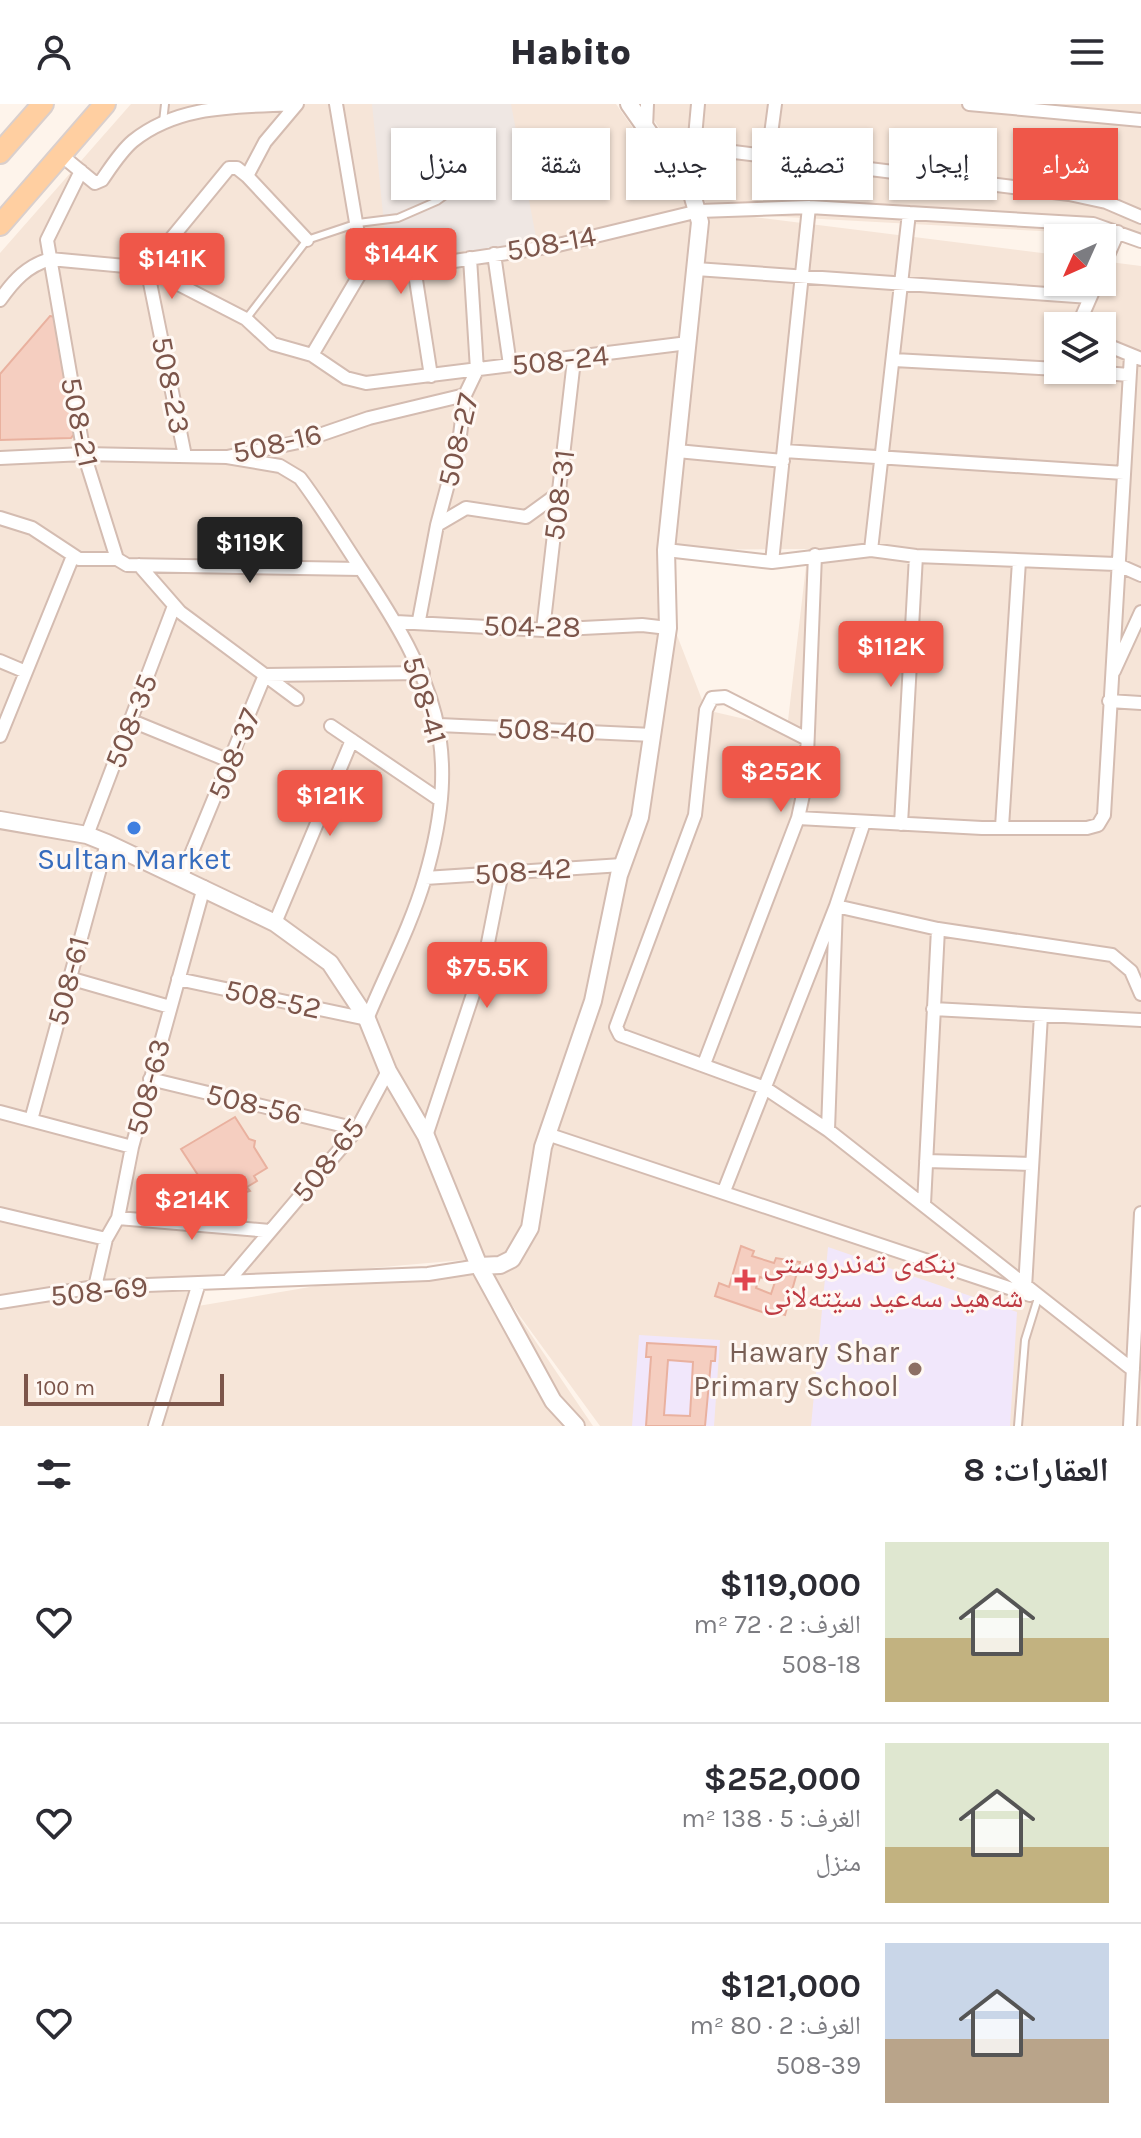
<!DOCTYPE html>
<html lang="ar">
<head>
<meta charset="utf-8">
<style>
  :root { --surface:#fff; --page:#f2f2f3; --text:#2b2b33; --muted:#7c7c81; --line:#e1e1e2; --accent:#ef5749 }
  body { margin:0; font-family:Karla,"Noto Naskh Arabic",sans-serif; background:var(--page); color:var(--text); direction:rtl; height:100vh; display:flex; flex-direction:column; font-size:30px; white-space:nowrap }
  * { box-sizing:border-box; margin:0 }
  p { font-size:26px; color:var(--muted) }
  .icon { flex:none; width:44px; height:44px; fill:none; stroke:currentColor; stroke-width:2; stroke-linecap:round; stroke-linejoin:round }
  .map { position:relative; height:1322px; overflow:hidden; direction:ltr }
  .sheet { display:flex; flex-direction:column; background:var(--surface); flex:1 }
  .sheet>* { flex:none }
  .guide { position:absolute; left:24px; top:24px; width:1094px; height:72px; direction:rtl; display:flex; gap:16px }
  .needle { width:52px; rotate:225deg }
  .fabs { position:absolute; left:1044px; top:120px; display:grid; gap:16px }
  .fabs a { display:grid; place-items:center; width:72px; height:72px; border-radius:0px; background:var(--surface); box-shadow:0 2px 6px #0004; font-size:40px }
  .scale { position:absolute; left:24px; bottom:20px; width:200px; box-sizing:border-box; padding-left:8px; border:4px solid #7c554a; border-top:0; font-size:22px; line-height:28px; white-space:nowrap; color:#7c554a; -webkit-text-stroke:6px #fff8f3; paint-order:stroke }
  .price { position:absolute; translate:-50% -68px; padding:0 18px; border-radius:8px; background:var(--accent); color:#fff; font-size:26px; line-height:52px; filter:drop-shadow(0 2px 4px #0008) }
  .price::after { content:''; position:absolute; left:50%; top:48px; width:24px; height:18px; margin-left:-12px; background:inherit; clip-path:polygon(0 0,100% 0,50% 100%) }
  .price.on { background:#222; color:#fff }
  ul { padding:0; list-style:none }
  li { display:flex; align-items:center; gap:24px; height:200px; padding:0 32px }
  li+li { border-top:2px solid var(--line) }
  li span { display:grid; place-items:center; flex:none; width:224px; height:160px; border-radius:0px; color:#555 }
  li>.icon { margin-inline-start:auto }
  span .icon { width:96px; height:96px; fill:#fffc; stroke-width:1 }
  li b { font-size:34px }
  h2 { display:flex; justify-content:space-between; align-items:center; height:96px; padding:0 32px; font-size:34px }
  .pill { padding:0 28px; border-radius:0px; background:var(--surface); box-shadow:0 2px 6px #0004; font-size:28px; line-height:72px }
  .pill.on { background:var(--accent); color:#fff }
  header { display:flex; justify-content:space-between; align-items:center; height:104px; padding:0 32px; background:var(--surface); font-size:36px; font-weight:800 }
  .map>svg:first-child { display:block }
  .residential { fill:#f6e5d8; fill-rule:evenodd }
  .industrial { fill:#efe7e3 }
  .education { fill:#f1e7fb }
  .building { fill:#f5cec0; stroke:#e9b19f; stroke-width:2; fill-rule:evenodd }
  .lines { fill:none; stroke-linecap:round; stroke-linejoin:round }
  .service-casing { stroke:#d4bcb1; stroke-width:10 }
  .minor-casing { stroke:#d4bcb1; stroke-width:16 }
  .tertiary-casing { stroke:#d4bcb1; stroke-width:20 }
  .primary-casing { stroke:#dacfcc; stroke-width:24 }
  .service { stroke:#fff; stroke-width:6 }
  .minor { stroke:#fff; stroke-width:12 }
  .tertiary { stroke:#fff; stroke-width:16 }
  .primary { stroke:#ffcfa1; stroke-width:20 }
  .shop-dot { fill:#3f7fe0; stroke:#fff8f3; stroke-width:3 }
  .health-dot { fill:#e0444e; stroke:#fff8f3; stroke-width:3 }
  .education-dot { fill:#8d6e63; stroke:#fff8f3; stroke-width:3 }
  .labels { text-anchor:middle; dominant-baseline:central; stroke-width:6; stroke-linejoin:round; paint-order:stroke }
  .street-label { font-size:30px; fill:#7c554a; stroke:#fff8f3 }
  .shop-label { font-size:30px; fill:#366cbe; stroke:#fff8f3 }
  .health-label { font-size:30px; fill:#be3a42; stroke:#fff8f3; text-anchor:start }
  .education-label { font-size:30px; fill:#785e54; stroke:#fff8f3; text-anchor:end }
</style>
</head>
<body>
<header><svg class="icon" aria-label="menu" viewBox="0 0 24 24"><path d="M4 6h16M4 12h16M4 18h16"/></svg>Habito<svg class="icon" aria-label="person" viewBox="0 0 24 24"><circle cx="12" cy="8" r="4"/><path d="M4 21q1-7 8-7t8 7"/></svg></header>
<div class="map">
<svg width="1141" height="1322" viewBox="0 0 1141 1322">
  <rect width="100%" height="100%" fill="#fef4eb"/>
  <path class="residential" d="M131,0H616L692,108L659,485L706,606L787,625L808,445L674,446L711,107L644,0H1141V136L1131,132L729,110L1058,151V178H1102V157L1141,162V1322H600L503,1189L593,1322H0V149ZM1058,222H1102V266H1058ZM463,1156V1157L192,1203L199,1179Z"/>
  <path class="industrial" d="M372,0H511L538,144L387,150Z"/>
  <path class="education" d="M828,1143L1017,1208L1010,1322H811Z
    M639,1231L720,1236L714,1322H632Z"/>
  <path class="building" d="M50,212L55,213L77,327L71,334L0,336V270Z
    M235,1013L249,1035L255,1037L254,1043L267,1064L254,1072L257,1077L247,1083L250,1087L229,1093L227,1089L215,1097L181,1045Z
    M741,1142L754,1147L752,1152L774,1159L776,1154L800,1158L785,1211L772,1207L771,1211L715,1192L719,1179L729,1183ZM760,1173L775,1178L771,1190L756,1184Z
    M647,1239L716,1243L715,1257H711L705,1322H646L651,1253H646ZM668,1256L693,1258L690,1312L664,1311Z"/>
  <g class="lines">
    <defs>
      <path id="service" d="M163,18L165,0
        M246,215L307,136L358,119L398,114L437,97L462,79
        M1018,1322L1025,1236L1038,1194"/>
      <path id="minor" d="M336,0L360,142L370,153L384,158L414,163L554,142L699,107L809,103L1093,120L1141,137
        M969,0L1141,16
        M646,24L647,0
        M659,43L702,44L1069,90L1106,98L1141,113
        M694,44L698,0
        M61,51L95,79L102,76C111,63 121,47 133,37C179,0 238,3 295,0
        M768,53L775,0
        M81,67L47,136L84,350L117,455L127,461L361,465
        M247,72L265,38L297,0
        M494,150L510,261
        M414,163L431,272
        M696,165L1090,193
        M1102,165L1118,128
        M0,196C14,176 27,162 50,155L147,164L246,215L273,240L312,251L346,274L366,279L688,239
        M1083,222V210L1097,178
        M1102,239L1141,255
        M312,251L370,153
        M894,256L1058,265
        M1068,266L1129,271
        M677,347L783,357
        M784,347L1124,369
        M185,352L147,164L229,64H237L247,72L307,136
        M0,354L84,350L227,353L299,338L369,314L465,291
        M0,414L32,424L79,455H117
        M437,421L466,404L526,413L559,389
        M666,446L772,458L871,446L916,452L1116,460L1141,471
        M871,446L909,109
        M772,458L809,103
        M139,461L180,508L297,595
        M419,516L437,421L459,339L465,291L477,266L470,154
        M396,518L543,526L642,521L668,524
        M543,526L574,256
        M0,557L26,568
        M1114,567L1141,508
        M1109,597L1141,599
        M132,617L232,658
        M439,621L653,631
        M331,622L440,696
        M0,632L73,452
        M807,635L725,593L712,594L706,606L695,711L616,923L620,931L765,984L828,1026L1133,1266
        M798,714L982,724H1087L1098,721L1104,711L1131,251
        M901,720L916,452
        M1002,723L1019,457
        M87,731L174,502
        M182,772L265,571L423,569
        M425,774L622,761
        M275,819L352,636
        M69,874L170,903
        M178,875L367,915C386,869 411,822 425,774C464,641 434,575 361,465C341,435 322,403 300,374L280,362L227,353
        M933,905L1141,916
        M704,960L798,714L806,677L815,451
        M150,975L357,1025
        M0,1008L132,1043
        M31,1016L107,739
        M828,1026L836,802L864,718
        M547,1030L1030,1191
        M426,1032L485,854L502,768
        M926,1057L1032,1060
        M724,1087L836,802L938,825L1112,851L1131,867L1141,890
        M924,1100L938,825
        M0,1110L106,1135
        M118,1114L270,1127
        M229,1176L357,1025L388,967
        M95,1183L106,1135L118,1114L132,1043L204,783
        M1025,1184L1041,911
        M0,1198L95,1183L428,1170L479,1162
        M155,1322L199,1179
        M1130,1322L1141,1109"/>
      <path id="tertiary" d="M0,716L87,731L107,739L275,819L330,859L367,915L388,967L426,1032L479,1162L553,1297L576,1322
        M479,1162L500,1161L512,1155L530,1124L543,1043L593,897L619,771L640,713L668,524L666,446L700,118L692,90L629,0"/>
      <path id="primary" d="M0,49L43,0
        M0,121L105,0"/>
    </defs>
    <use href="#service" class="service-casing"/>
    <use href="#minor" class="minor-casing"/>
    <use href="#tertiary" class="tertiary-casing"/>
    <use href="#primary" class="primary-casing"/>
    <use href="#service" class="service"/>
    <use href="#minor" class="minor"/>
    <use href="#tertiary" class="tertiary"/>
    <use href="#primary" class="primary"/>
  </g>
  <circle class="shop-dot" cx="134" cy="724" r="8"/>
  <path class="health-dot" d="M741 1164h8v8h8v8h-8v8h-8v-8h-8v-8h8z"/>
  <circle class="education-dot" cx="915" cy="1265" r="8"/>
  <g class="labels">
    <g class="street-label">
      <text transform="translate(551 139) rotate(-10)">508-14</text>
      <text transform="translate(560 256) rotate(-6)">508-24</text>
      <text transform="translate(171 281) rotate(79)">508-23</text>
      <text transform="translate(80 318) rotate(78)">508-21</text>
      <text transform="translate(458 336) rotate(-77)">508-27</text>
      <text transform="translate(277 339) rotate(-13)">508-16</text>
      <text transform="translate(559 391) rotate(-83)">508-31</text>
      <text transform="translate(532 522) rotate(1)">504-28</text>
      <text transform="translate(425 596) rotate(73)">508-41</text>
      <text transform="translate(131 617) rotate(-69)">508-35</text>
      <text transform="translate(546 626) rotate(3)">508-40</text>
      <text transform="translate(234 650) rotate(-68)">508-37</text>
      <text transform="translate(523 767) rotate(-4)">508-42</text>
      <text transform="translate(68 877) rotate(-75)">508-61</text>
      <text transform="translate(273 895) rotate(12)">508-52</text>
      <text transform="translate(148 983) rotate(-75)">508-63</text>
      <text transform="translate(254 1000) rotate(13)">508-56</text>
      <text transform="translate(328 1056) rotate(-52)">508-65</text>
      <text transform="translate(99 1187) rotate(-6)">508-69</text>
    </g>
    <g class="shop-label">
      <text x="134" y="755">Sultan Market</text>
    </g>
    <g class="health-label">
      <text x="763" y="1159">بنکەی تەندروستی<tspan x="763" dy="34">شەهید سەعید سێتەلانی</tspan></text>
    </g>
    <g class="education-label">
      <text x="899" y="1248">Hawary Shar<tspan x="899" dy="34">Primary School</tspan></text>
    </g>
  </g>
</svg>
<div class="fabs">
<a><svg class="needle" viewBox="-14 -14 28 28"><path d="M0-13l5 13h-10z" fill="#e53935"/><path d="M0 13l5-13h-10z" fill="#7c7c81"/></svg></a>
<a><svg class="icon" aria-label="layers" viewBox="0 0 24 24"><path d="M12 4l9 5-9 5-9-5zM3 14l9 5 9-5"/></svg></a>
</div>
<div class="scale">100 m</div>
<b class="price" style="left:401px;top:192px">$144K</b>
<b class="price" style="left:172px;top:197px">$141K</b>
<b class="price on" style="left:250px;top:481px">$119K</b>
<b class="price" style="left:891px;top:585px">$112K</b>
<b class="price" style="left:781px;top:710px">$252K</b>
<b class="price" style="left:330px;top:734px">$121K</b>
<b class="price" style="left:487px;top:906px">$75.5K</b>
<b class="price" style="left:192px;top:1138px">$214K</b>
<div class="guide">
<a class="pill on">شراء</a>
<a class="pill">إيجار</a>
<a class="pill">تصفية</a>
<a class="pill">جديد</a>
<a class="pill">شقة</a>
<a class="pill">منزل</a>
</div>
</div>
<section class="sheet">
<h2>العقارات: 8<svg class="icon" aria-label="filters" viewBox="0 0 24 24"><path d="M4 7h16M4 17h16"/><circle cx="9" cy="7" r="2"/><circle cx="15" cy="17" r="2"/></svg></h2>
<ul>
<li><span style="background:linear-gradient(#dfe7d0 60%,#c2b280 0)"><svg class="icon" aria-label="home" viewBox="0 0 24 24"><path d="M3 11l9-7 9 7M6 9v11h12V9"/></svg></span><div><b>$119,000</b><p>الغرف: 2 · 72 m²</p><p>508-18</p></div><svg class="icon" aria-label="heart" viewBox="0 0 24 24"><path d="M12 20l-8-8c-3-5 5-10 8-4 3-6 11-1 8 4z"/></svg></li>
<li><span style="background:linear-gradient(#dfe7d0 65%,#c2b280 0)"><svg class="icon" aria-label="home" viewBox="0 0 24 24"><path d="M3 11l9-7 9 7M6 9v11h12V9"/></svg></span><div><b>$252,000</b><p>الغرف: 5 · 138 m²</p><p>منزل</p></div><svg class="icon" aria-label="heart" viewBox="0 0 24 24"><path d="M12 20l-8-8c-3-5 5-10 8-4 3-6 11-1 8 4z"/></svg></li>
<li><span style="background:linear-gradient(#c9d6e8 60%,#b9a48a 0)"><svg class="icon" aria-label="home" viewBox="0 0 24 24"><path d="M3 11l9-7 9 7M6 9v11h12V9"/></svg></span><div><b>$121,000</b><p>الغرف: 2 · 80 m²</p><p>508-39</p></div><svg class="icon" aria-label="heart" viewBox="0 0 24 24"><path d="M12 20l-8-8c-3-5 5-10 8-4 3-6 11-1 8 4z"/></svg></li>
</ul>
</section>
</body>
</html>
